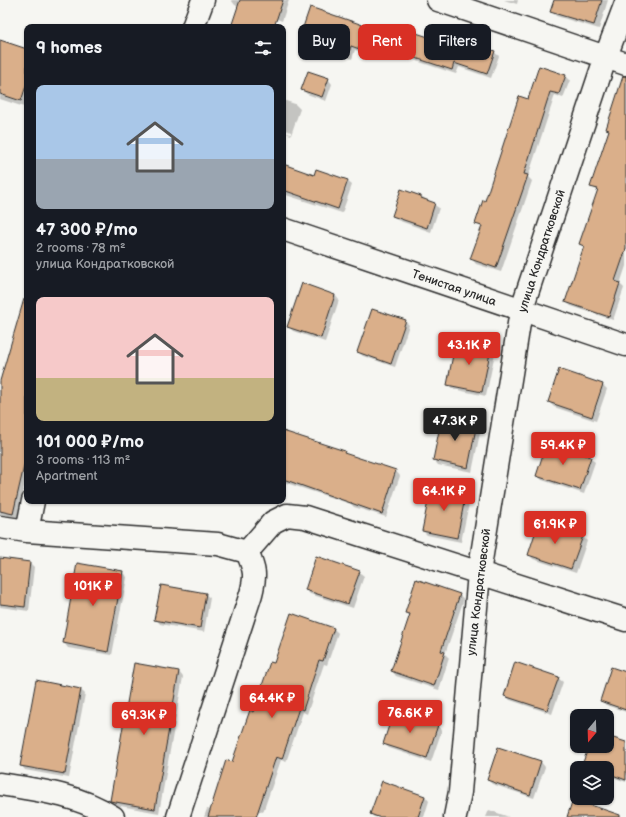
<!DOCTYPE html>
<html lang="en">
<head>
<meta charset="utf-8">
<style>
  :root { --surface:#171b24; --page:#20242c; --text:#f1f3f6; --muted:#9ea1a6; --accent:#d93025 }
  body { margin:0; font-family:"Balsamiq Sans",sans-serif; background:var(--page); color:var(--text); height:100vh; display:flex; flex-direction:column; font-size:15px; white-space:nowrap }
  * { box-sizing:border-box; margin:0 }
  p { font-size:13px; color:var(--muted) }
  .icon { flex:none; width:22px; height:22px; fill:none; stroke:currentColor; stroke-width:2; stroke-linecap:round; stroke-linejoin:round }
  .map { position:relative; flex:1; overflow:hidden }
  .details { position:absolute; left:24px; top:24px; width:262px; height:480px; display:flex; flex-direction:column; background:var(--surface); border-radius:8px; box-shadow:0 1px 3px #0004 }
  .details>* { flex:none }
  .guide { position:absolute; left:298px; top:24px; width:268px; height:36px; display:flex; gap:8px }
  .needle { width:26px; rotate:199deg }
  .fabs { position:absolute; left:570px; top:709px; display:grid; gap:8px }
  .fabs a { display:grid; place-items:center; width:44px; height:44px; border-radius:8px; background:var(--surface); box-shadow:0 1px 3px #0004; font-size:20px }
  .price { position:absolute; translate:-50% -34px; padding:0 9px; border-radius:4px; background:var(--accent); color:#fff; font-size:13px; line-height:26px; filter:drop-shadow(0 1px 2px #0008) }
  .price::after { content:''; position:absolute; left:50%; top:24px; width:12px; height:9px; margin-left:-6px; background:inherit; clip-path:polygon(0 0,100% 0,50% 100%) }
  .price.current { background:#222; color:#fff }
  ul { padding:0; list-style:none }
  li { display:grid; align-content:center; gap:8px; height:212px; padding:0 12px }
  li span { display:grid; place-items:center; height:124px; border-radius:8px; color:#555 }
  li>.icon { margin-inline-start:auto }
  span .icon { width:72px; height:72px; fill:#fffc; stroke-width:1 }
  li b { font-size:17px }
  h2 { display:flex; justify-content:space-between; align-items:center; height:48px; padding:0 12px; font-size:17px }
  .tag { padding:0 14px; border-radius:8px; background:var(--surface); box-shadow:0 1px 3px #0004; font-size:14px; line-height:36px }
  .tag.current { background:var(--accent); color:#fff }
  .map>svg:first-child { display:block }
  .shadow { fill:#0003 }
  .building { fill:#daaf8a; stroke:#2b2b2b }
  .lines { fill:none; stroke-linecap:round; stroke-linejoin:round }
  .minor-casing { stroke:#2b2b2b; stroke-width:25 }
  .minor { stroke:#f6f6f2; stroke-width:22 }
  .labels { text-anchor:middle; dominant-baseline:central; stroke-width:4; stroke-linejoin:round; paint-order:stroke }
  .street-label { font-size:12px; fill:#2b2b2b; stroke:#f6f6f2 }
</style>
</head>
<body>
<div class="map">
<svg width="626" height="817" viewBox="0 0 626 817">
  <rect width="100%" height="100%" fill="#f6f6f2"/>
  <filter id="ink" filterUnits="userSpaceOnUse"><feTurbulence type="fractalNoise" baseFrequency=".025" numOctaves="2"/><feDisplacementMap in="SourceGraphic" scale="8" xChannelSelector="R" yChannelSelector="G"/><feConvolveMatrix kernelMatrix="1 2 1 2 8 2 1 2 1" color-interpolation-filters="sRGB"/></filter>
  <g filter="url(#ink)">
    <path class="shadow" d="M231,0H289L282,21L272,17L268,27H232L239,7L235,5Z
      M504,0H518L517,4Z
      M555,0H608L599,29L556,16L552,12Z
      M399,38L472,52H494L499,56L491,78L459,67L456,74L386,51L383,60L355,50L352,59L304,43L300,39Z
      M0,41L27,50V108L0,99Z
      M565,75L570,80L563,98L555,95L528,177L532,181L501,272L476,264L472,259L482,228L476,223L528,100Z
      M328,79L332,84L326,101L307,94L302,90Z
      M283,100L295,104L300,109L291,135L283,132L291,134V132L283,129Z
      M626,100V266L620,284L624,288L613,320L571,306L566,302L585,248L580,244L598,191L591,186L610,132L607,129Z
      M283,165L315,176L347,181L352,185L342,213L283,194Z
      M421,196L439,208L431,232L397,220L393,216Z
      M303,285L335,295L339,300L325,342L293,331L288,326Z
      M27,290V473L17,518L0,514V384Z
      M405,321L409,325L395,367L363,356L358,352Z
      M491,348L495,353L486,396L453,389L448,385Z
      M602,384L607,389L596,421L554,407L549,402Z
      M476,424L481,428L472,472L438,465L434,460Z
      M283,433L396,471L400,476L386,517L354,507L351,504L283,482Z
      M590,458L595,462L584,494L542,480L537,475Z
      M465,494L470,499L461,542L427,535L423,531Z
      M582,536L587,541L576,573L533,559L529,554Z
      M0,559L30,563L34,567L29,611L0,607Z
      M122,572L127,577L112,655L68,648L64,643Z
      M359,572L364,576L353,608L310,594L306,590Z
      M205,594L210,598L204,632L160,624L156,619Z
      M459,595L464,599L445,654L449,658L439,690L396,676L392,671L410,616L406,612Z
      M292,614L334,629L338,633L327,665L324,664L307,714L303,712L286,762L281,760L263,812L259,811L257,817H204L207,809L211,810L233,763L275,664Z
      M179,672L183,677L159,813L115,805L111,800Z
      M626,673V712L606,705L601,701Z
      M558,678L563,682L552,714L510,700L505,695Z
      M81,690L85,694L69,778L25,770L21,765Z
      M437,726L442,730L431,762L389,748L384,744Z
      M607,737L626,743V782L607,775V768H587L584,765L590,746H607Z
      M498,748L541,762L545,767L534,798L492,784L488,780Z
      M425,796L429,801L424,817H374L371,814Z
      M489,810L509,817H486Z"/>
    <path class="building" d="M240,0H283L274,27H231Z
      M554,0H602L594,25L550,12Z
      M310,7L398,37L401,28L471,51L473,44L495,51L487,74L454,63L452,70L382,47L379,56L351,46L348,56L299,39Z
      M0,40L27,49V83L21,101L0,94Z
      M539,66L566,75L559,94L550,92L524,174L528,175L496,268L470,259L482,226L475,224L483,200L485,201L519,96L528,99Z
      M308,71L329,78L322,97L301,90Z
      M623,76H626V249L615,281L620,283L609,317L565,302L584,246L579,244L598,189L590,187L609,130L606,129Z
      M283,164L314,175L316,169L348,180L338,209L283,190Z
      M401,189L421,196V198L435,203L427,228L392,216Z
      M302,283L335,295L321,338L287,327Z
      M24,299L27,300V453L13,514L0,511V381Z
      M372,309L406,320L391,364L357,352Z
      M456,340L491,348L482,392L447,385Z
      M559,369L603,384L592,417L548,402Z
      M442,416L477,423L468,468L433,460Z
      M283,431L345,451L344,453L396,470L382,514L283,479Z
      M547,442L591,457L580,490L536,476Z
      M431,486L466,493L457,538L422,531Z
      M539,521L583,536L571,569L528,555Z
      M316,556L360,571L348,604L305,590Z
      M0,558L30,562L25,607L0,604Z
      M77,563L123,571L108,652L63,643Z
      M416,579L460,594L441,651L445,652L434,686L391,671L410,614L405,613Z
      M161,585L206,593L200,628L154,620Z
      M291,613L334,628L323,661L319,660L303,710L299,708L282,759L276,757L256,817H208L226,760L232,762L250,710L253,712L270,662L274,663Z
      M515,662L559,677L547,710L504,696Z
      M134,663L179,671L155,809L110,801Z
      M611,667L626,672V710L600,701Z
      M36,680L81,689L65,774L20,766Z
      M394,710L438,725L427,758L383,744Z
      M607,736L626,742V780L607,773V768H592L582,765L589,746H607Z
      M498,747L541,761L530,795L487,780Z
      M382,781L425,796L418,817H378L370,814Z
      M573,799L620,815V817H567Z"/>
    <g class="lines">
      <defs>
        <path id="minor" d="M438,0L626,64
          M193,27L203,0
          M283,229L626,345
          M0,527L27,531L218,544L247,552C255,570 256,575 251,594L178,817
          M27,531L33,501
          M247,552L273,522L287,515L305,517L626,620
          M0,784C39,790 79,795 113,817
          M455,817L460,792L479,573L521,311L606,56L626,3"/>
      </defs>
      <use href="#minor" class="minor-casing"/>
      <use href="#minor" class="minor"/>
    </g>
  </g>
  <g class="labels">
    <g class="street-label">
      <text transform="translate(542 251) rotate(-72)">улица Кондратковской</text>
      <text transform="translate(454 288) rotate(19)">Тенистая улица</text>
      <text transform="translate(479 592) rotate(-83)">улица Кондратковской</text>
    </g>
  </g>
</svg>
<div class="fabs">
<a><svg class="needle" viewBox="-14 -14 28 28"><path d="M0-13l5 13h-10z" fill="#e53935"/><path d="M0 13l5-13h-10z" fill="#9ea1a6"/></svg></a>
<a><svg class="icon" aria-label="layers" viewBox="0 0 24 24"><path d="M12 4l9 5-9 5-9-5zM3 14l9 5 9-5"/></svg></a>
</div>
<b class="price" style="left:469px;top:366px">43.1K ₽</b>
<b class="price current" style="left:455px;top:442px">47.3K ₽</b>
<b class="price" style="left:563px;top:466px">59.4K ₽</b>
<b class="price" style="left:444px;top:512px">64.1K ₽</b>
<b class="price" style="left:555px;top:545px">61.9K ₽</b>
<b class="price" style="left:93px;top:607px">101K ₽</b>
<b class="price" style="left:272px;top:719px">64.4K ₽</b>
<b class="price" style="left:410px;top:734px">76.6K ₽</b>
<b class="price" style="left:144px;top:736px">69.3K ₽</b>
<div class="guide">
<a class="tag">Buy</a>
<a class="tag current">Rent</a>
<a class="tag">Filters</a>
</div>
<section class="details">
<h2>9 homes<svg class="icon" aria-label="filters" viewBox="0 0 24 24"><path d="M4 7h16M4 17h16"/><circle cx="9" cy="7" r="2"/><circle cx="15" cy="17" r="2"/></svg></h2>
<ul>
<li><span style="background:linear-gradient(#a9c7e8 60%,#9aa5b1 0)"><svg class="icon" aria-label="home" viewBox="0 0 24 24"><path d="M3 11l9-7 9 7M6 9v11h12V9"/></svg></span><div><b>47 300 ₽/mo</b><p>2 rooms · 78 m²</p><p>улица Кондратковской</p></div></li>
<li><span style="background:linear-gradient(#f6c9c9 65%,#c2b280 0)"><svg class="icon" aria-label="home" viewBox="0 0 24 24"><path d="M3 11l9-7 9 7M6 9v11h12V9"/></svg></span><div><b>101 000 ₽/mo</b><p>3 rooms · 113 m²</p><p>Apartment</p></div></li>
</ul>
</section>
</div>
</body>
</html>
